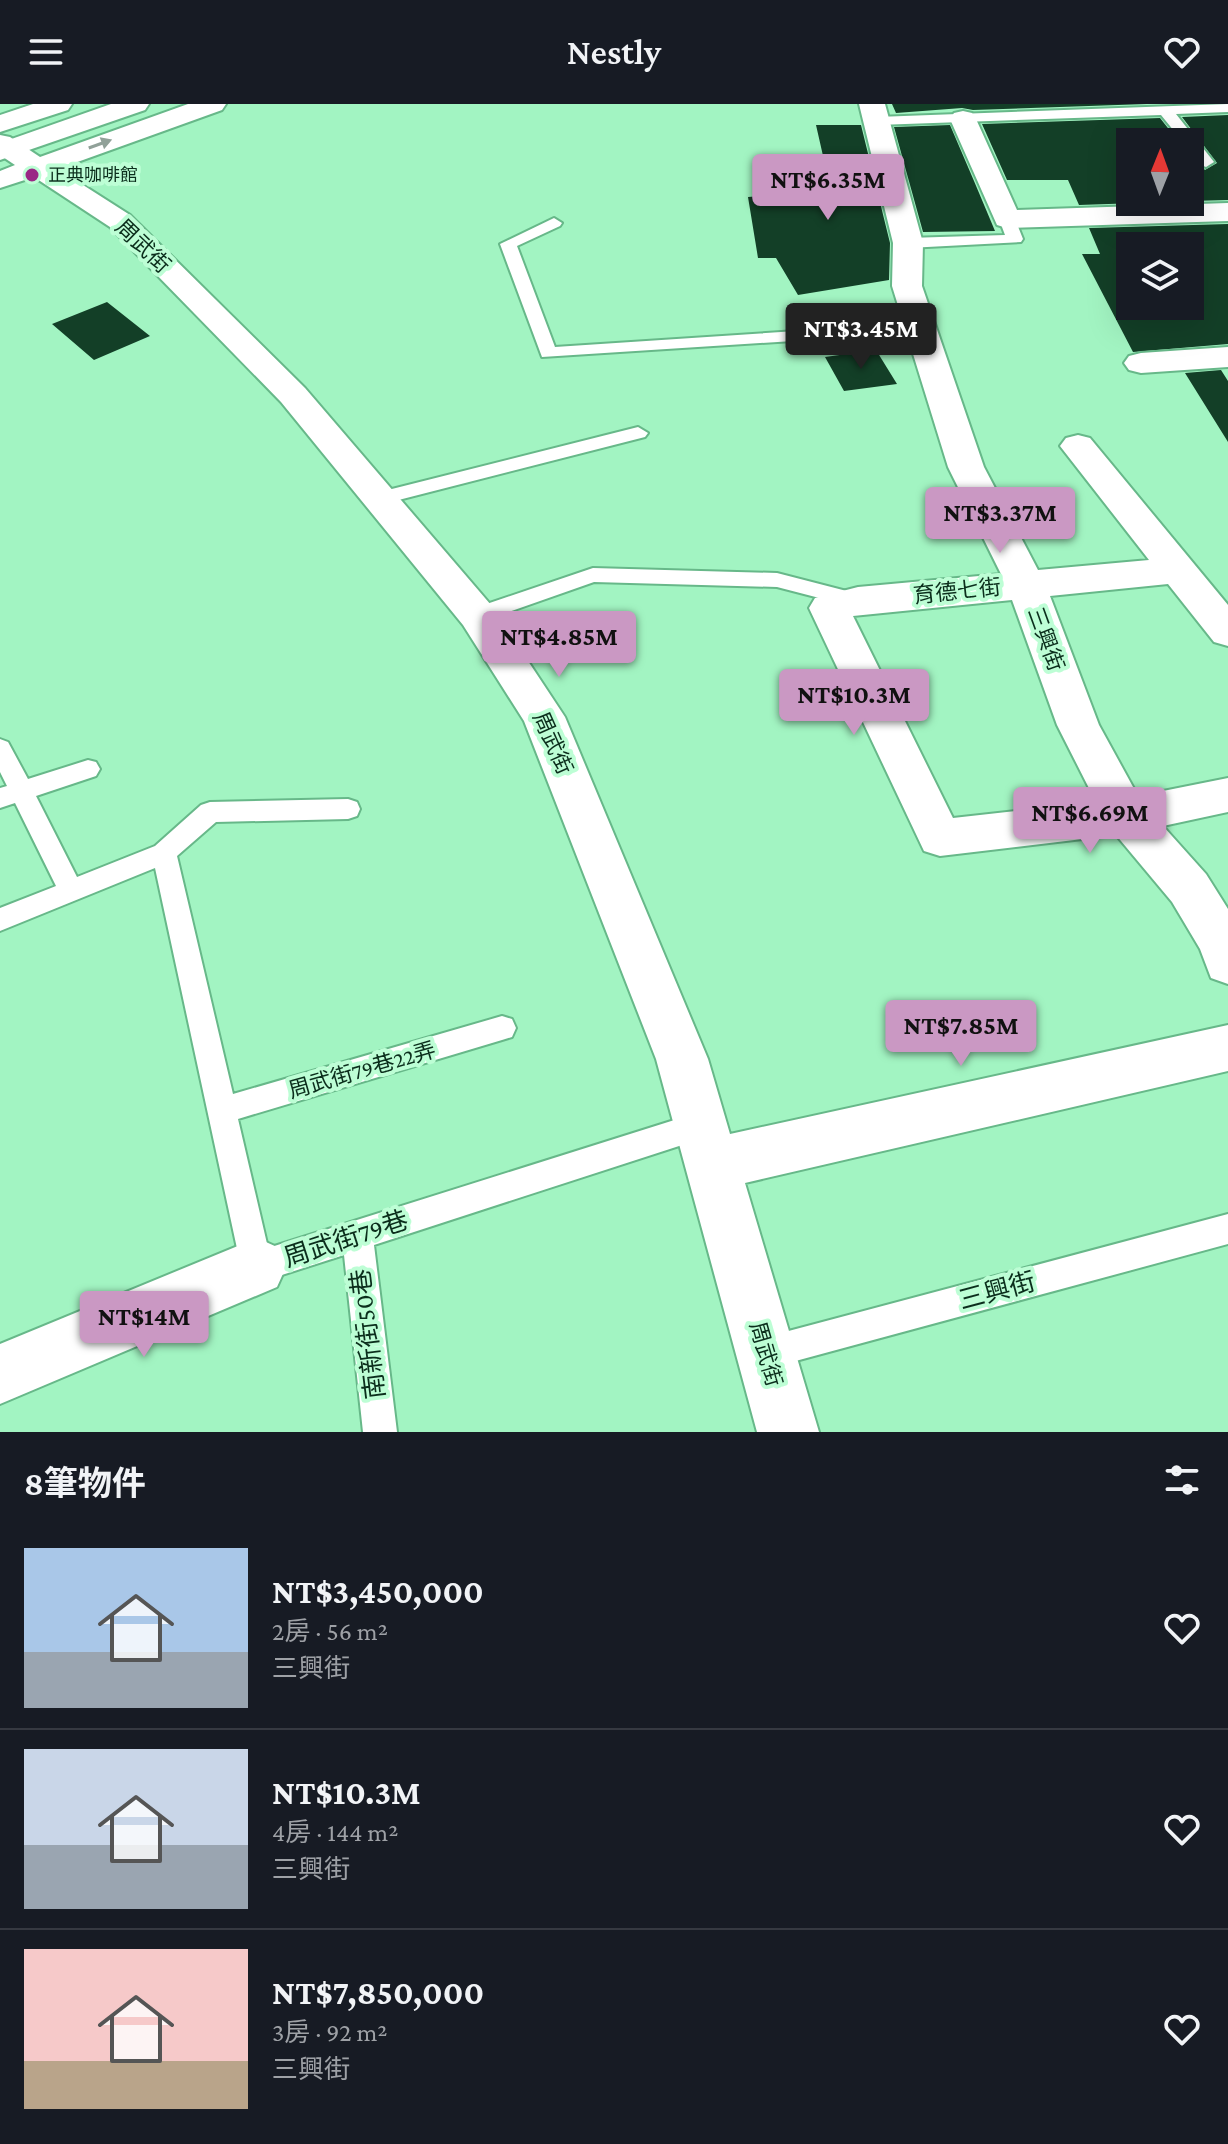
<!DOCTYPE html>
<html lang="zh-TW">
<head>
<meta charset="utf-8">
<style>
  :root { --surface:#171b24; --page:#20242c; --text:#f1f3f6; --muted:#9ea1a6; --line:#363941; --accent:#ca98c3 }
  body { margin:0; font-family:"Crimson Pro","Noto Sans TC",serif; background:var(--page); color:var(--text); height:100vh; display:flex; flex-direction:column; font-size:30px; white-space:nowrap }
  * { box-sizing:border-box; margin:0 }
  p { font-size:26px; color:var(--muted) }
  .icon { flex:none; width:44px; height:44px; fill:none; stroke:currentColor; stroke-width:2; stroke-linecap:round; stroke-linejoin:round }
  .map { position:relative; height:1328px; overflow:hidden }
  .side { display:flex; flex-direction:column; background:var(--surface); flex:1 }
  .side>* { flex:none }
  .needle { width:52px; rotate:1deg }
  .controls { position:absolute; left:1116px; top:24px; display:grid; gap:16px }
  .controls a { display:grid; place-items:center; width:88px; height:88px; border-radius:0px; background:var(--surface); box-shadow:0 8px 32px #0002; font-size:40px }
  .price { position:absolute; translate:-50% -68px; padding:0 18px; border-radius:8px; background:var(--accent); color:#111; font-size:26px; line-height:52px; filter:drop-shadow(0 2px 4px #0008) }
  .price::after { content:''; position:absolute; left:50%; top:48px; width:24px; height:18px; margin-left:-12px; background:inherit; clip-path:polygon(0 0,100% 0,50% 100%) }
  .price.active { background:#222; color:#fff }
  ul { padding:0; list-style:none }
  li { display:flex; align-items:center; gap:24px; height:200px; padding:0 24px }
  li+li { border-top:2px solid var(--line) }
  li span { display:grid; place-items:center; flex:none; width:224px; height:160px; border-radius:0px; color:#555 }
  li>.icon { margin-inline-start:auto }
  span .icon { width:96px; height:96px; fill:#fffc; stroke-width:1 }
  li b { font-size:34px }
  h2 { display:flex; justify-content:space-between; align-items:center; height:96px; padding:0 24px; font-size:34px }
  header { display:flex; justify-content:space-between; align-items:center; height:104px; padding:0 24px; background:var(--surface); font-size:36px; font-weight:600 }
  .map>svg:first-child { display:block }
  .building { fill:#133f27; fill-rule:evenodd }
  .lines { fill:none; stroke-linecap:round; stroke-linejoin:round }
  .service-casing { stroke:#67b889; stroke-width:4 }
  .minor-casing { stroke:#67b889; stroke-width:4 }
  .tertiary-casing { stroke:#67b889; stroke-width:4 }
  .service { fill:#fff; fill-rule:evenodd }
  .minor { fill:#fff; fill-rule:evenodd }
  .tertiary { fill:#fff; fill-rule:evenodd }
  .oneway { fill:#91a199 }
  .poi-dot { fill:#9a2885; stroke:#bdfed5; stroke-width:3 }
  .labels { text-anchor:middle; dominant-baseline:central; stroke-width:8; stroke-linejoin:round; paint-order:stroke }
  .far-poi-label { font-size:18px; fill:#0b2e1c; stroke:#bdfed5; text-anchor:start }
  .street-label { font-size:22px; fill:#0b2e1c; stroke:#bdfed5 }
  .near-street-label { font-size:26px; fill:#0b2e1c; stroke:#bdfed5 }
</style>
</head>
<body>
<header><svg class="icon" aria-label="menu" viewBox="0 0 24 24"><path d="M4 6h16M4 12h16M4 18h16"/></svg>Nestly<svg class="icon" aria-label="heart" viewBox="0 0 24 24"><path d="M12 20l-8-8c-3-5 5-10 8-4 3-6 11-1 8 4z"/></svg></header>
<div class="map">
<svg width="1228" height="1328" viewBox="0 0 1228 1328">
  <rect width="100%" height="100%" fill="#a2f4c2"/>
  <path class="building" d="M892,0H1147L973,6L962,4L896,9Z
    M1228,11V96L1190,97V52L1205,66L1217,59L1182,13Z
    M1160,14L1179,38H1130V98H1168L1079,101L1068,76H1007L982,20Z
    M816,21H861L890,139L889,176L798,191L776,154H758L748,93L831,87Z
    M950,21L974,77L995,127L923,128L894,23Z
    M1228,120V240L1133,248L1082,150H1100L1089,124ZM1130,142H1190V202H1130Z
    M107,198L150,232L94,256L52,220Z
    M876,246L897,280L844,287L825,253Z
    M1221,266L1228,277V338L1185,269Z"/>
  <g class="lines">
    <defs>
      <path id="service" d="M1228,0V8L1176,10L1214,58L1206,63C1195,60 1190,48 1190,38H1183L1161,11L877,21L870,17L877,13Z
        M1007,110L1015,115L1023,135L1021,138L908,144L900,139L908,134L1005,131L999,115Z
        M554,114L562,119L560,122L517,142L555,243L918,219L927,224L918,229L542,253L500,140Z
        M638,323L648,329L645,333L379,401L369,395L372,390Z
        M593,464L777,469L866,492L869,497L866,502L858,504L777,483L594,478L477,519L469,516L466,511L469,506Z
        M0,635L8,638L28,675L88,656L96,658L100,665L96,672L36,692L77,773L155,742L201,701L210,698L348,695L357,698L360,705L357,712L348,715L216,718L177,752L233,990L502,912L512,915L516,924L512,933L502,936L238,1015L268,1144L703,1007L713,1011L718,1021L713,1031L374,1141L397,1328H363L344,1151L257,1179L246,1174L241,1163L155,764L0,827V804L56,782L15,699L0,704V684L7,682L0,668Z
        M1228,1110V1140L766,1265L754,1261L750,1249L754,1237L766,1233Z"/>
      <path id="minor" d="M33,0H72L68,6L0,28V11Z
        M188,0H226L222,6L58,65L130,111L305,284L491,501L565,613L708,955L730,1030L1228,921V967L745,1079L819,1328H757L656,955L524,617L463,521L281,298L110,123L34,73L0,84V67L15,61L0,51V31L10,33L40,53Z
        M859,0H885L923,139L922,182L984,363L1038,466L1149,456L1060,342L1066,334L1078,331L1090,334L1228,501V542L1214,538L1168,480L1050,492L1099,621L1138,692L1228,674V708L1163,722L1206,770L1228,805V880L1211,874L1200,845L1172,798L1116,731L940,752L924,747L809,504L815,494L858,483L1001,470L948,363L892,182L893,139ZM1012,496L1057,621L1096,698L953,714L853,512Z
        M963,7L972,9L976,15L1017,106L1228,99V117L1007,124L997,121L950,15L954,9Z
        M1228,243V263L1141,269L1129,266L1124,259L1129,252L1141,249Z
        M257,1134L277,1143L286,1163L277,1183L0,1300V1240Z"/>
      <path id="tertiary" d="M111,0H149L145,6L0,56V39Z"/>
    </defs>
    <use href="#service" class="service-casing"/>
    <use href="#minor" class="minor-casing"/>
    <use href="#tertiary" class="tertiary-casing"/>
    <use href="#service" class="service"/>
    <use href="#minor" class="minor"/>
    <use href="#tertiary" class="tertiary"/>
  </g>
  <defs><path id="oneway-solid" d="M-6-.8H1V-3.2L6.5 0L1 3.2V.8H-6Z" transform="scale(2)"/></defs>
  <use class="oneway" href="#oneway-solid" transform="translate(100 40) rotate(-20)"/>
  <circle class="poi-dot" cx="32" cy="71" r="8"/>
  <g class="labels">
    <g class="far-poi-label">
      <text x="48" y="71">正典咖啡館</text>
    </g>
    <g class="street-label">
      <text transform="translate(143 142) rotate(44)">周武街</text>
      <text transform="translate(957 487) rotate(-6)">育德七街</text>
      <text transform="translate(1046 535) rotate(70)">三興街</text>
      <text transform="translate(553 639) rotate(66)">周武街</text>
      <text transform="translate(362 966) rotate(-16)">周武街79巷22弄</text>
      <text transform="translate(766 1250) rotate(74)">周武街</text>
    </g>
    <g class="near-street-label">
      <text transform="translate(346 1135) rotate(-18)">周武街79巷</text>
      <text transform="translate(997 1187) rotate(-15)">三興街</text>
      <text transform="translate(368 1230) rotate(-97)">南新街50巷</text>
    </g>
  </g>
</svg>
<div class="controls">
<a><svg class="needle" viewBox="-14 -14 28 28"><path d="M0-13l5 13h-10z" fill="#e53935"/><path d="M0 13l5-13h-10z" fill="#9ea1a6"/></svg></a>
<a><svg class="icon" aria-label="layers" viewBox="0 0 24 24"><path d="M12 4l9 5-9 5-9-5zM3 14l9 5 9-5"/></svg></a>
</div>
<b class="price" style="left:828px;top:118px">NT$6.35M</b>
<b class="price active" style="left:861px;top:267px">NT$3.45M</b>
<b class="price" style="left:1000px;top:451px">NT$3.37M</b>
<b class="price" style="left:559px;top:575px">NT$4.85M</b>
<b class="price" style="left:854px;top:633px">NT$10.3M</b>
<b class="price" style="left:1090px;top:751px">NT$6.69M</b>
<b class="price" style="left:961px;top:964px">NT$7.85M</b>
<b class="price" style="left:144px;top:1255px">NT$14M</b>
</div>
<section class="side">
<h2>8筆物件<svg class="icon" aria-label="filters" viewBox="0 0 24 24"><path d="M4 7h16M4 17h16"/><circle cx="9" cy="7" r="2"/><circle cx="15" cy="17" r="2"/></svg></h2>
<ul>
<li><span style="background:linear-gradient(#a9c7e8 65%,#9aa5b1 0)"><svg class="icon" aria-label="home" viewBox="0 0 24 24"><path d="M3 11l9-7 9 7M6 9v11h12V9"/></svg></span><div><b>NT$3,450,000</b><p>2房 · 56 m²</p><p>三興街</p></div><svg class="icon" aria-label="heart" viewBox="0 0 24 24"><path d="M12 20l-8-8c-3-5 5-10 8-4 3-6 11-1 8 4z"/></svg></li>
<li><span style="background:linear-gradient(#c9d6e8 60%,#9aa5b1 0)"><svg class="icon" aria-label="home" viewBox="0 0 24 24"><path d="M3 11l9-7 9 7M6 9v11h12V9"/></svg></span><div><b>NT$10.3M</b><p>4房 · 144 m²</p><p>三興街</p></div><svg class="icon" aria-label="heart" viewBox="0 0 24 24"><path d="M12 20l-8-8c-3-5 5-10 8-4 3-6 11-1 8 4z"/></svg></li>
<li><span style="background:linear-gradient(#f6c9c9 70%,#b9a48a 0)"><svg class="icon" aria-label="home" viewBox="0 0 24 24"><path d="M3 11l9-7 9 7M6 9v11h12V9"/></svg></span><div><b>NT$7,850,000</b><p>3房 · 92 m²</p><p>三興街</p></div><svg class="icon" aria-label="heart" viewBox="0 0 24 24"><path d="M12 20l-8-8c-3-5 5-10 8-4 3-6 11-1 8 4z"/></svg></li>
</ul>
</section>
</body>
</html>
